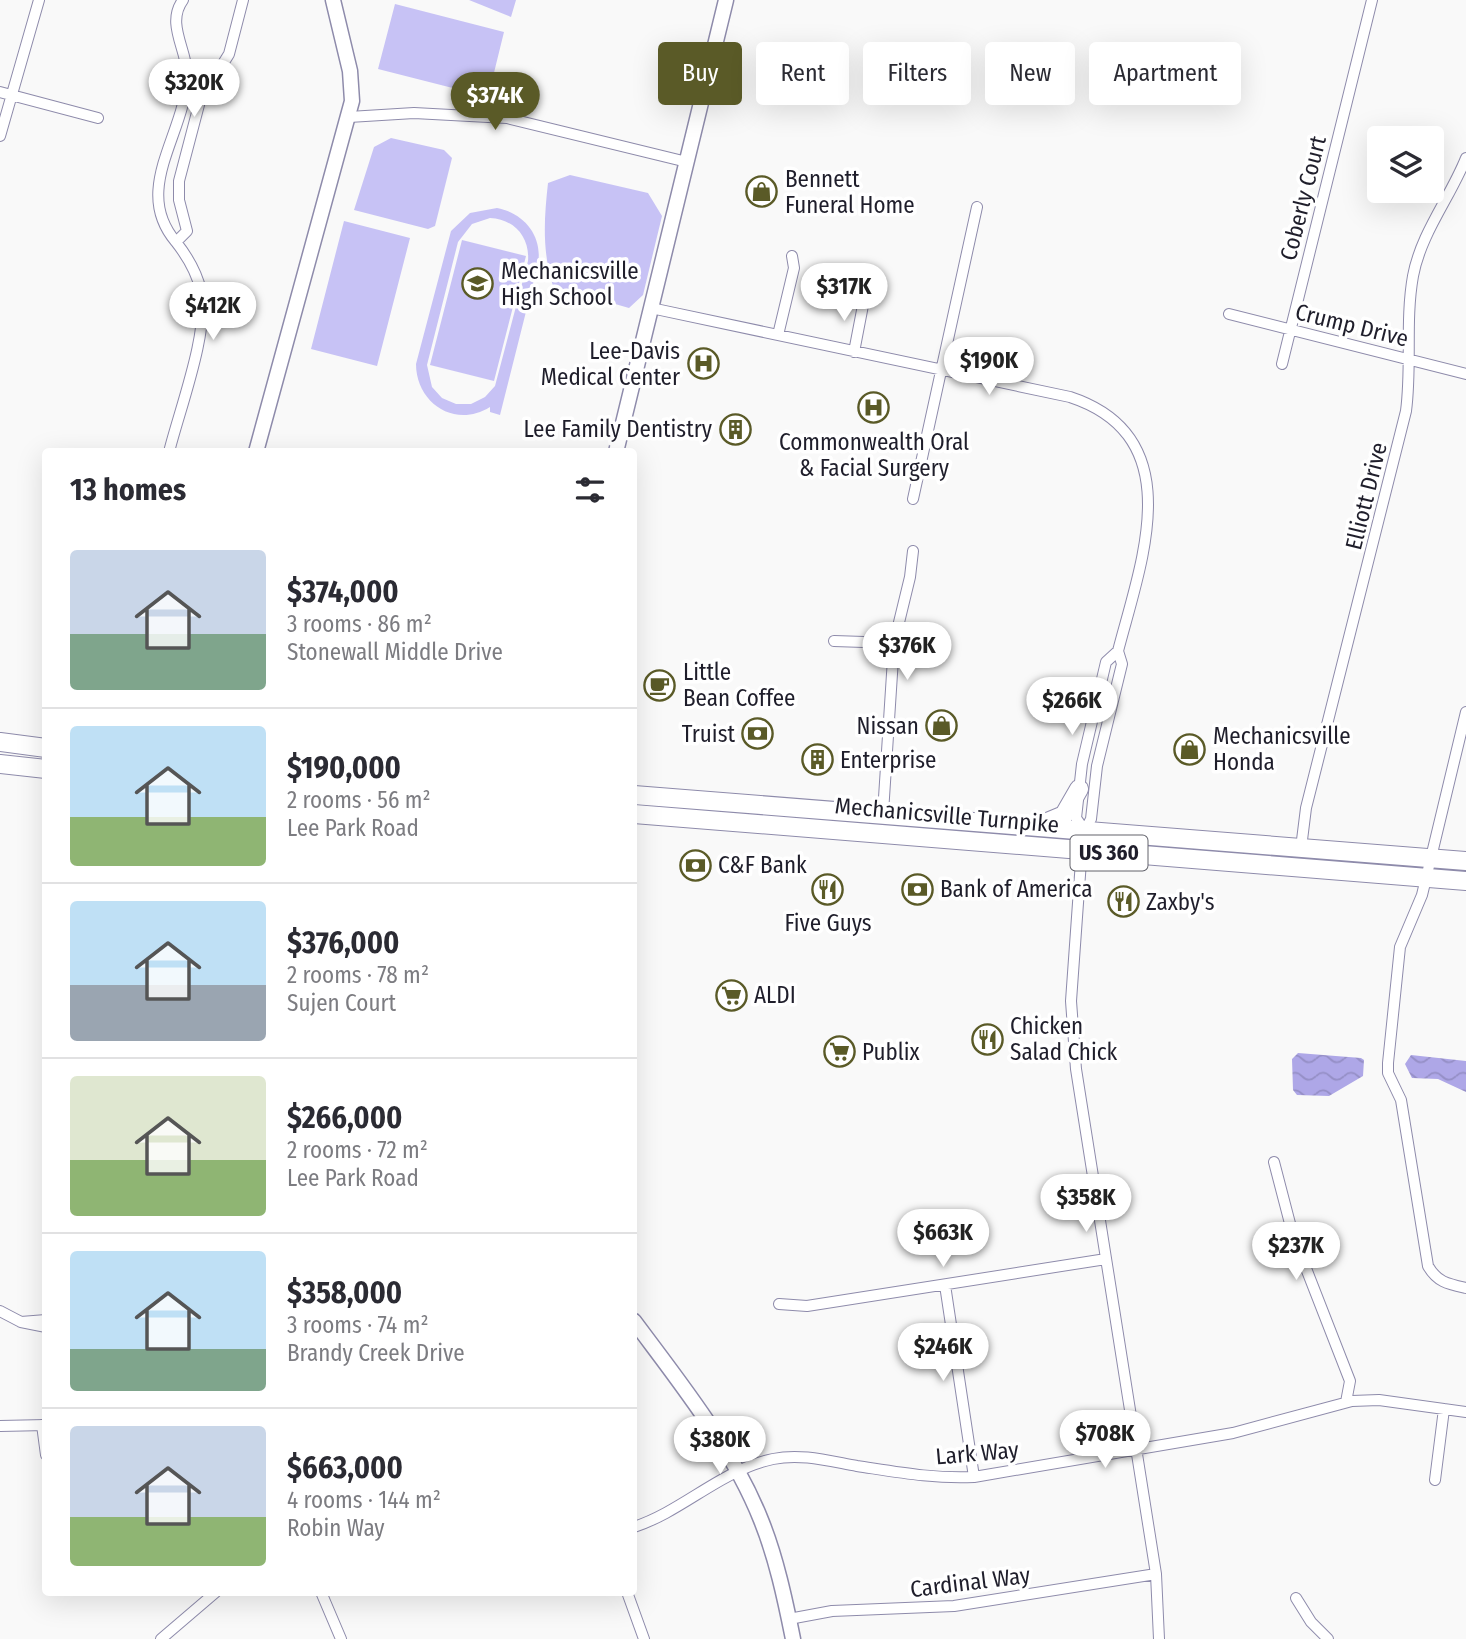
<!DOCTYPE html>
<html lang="en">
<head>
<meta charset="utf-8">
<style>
  :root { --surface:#fff; --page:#f7f7f7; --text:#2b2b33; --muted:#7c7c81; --line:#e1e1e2; --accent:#5a5a27 }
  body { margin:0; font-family:"Fira Sans Condensed",sans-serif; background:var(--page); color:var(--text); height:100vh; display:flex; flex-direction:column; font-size:26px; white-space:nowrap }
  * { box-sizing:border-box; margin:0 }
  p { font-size:23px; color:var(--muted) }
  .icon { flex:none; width:38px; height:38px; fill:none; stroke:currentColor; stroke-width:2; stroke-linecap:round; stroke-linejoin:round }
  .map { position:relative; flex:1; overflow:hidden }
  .drawer { position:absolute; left:42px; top:448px; width:595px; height:1148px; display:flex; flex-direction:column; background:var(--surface); border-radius:7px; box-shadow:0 7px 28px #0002 }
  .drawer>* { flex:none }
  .guide { position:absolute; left:658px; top:42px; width:665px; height:63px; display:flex; gap:14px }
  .fabs { position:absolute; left:1367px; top:126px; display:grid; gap:14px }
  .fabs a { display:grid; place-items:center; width:77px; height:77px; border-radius:7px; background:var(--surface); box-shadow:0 7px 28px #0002; font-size:35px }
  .price { position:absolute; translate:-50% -60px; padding:0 16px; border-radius:24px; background:#fff; color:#222; font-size:23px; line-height:46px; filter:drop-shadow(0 2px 4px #0008) }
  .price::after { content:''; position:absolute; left:50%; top:42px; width:21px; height:16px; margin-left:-10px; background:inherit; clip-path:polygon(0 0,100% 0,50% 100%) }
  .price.active { background:var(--accent); color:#fff }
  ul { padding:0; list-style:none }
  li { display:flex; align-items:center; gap:21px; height:175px; padding:0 28px }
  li+li { border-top:2px solid var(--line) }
  li span { display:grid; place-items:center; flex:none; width:196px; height:140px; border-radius:7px; color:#555 }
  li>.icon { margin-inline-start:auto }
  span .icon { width:84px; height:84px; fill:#fffc; stroke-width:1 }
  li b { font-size:30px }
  h2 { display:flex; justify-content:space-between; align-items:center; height:84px; padding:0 28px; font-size:30px }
  .tag { padding:0 24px; border-radius:7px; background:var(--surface); box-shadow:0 7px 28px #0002; font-size:24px; line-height:63px }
  .tag.active { background:var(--accent); color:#fff }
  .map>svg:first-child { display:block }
  .pitch { fill:#c7c2f5; fill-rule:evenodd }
  .water { fill:url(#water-waves) }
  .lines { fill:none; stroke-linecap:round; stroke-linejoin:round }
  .street-casing { stroke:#8e8bab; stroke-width:12 }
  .secondary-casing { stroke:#8e8bab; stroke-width:17 }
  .highway-casing { stroke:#8e8bab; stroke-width:20 }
  .street { stroke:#fff; stroke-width:10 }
  .secondary { stroke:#fff; stroke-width:14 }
  .highway { stroke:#fff; stroke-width:18 }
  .labels { text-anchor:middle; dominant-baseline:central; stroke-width:7; stroke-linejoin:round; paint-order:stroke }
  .shield { fill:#fff; stroke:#62626b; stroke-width:2 }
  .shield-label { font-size:21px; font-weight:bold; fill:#1f1e2b }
  .poi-label { font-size:23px; fill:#1f1e2b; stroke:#fff; text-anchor:start }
  .street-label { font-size:23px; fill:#1f1e2b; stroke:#fff }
</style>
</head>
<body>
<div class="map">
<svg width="1466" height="1639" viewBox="0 0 1466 1639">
  <defs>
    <pattern id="water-waves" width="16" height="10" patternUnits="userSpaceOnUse" patternTransform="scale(1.75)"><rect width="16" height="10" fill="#aea7e7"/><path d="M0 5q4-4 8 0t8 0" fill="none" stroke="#958fc6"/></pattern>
  </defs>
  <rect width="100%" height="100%" fill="#f9f9f9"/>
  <path class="pitch" d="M469,0H516L511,17Z
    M395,4L504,32L488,97L378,69Z
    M391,138L444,150L452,158L435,226L428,229L354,210L374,147Z
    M570,175L648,193L662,216L643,295L629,308L553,286C542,251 544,219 548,183Z
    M497,208C524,213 543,236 538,264L500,415L490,412V407C455,429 416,403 416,364L451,231L470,213ZM490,218C514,219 530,237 528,261L495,386L485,397L471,404H456L442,398L432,387L427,365L458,242L472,224Z
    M344,221L410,238L377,366L311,349Z
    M462,240L526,256L494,381L430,365Z"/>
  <path class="water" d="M1298,1053L1361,1058L1364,1060L1363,1076L1329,1096L1297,1095L1293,1090L1292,1059Z
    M1411,1055L1466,1061V1092L1438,1079L1412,1078L1405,1064Z"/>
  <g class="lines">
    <defs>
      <path id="street" d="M183,0C166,23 186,48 187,73C188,132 130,188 176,242L187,231L179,200V181L200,101L229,54L243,0
        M0,92L98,118
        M349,117L414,113L507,118L687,162
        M0,136L39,0
        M651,308L1070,397C1191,437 1141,562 1118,651L1122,664L1097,766L1091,819L1084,832
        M1229,314L1466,374
        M778,335L794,268L792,256
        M854,352L864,300
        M1282,364L1372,0
        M169,452C179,411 210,330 201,291C197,273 187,256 176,242
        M913,499L977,207
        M834,641L894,643
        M1466,712L1422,895L1400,947L1388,1063V1073L1401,1100L1428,1266C1437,1282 1448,1284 1466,1288
        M883,813L894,643L910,577L913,551
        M1085,831L1076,818L1082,764L1106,662L1118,651
        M1082,847L1071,1001L1076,1069L1156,1574L1159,1639
        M1301,848L1306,808L1406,411C1412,366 1405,321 1413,276C1421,233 1450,198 1466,158
        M1274,1162L1293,1235L1350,1381L1346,1402
        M945,1285L974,1477
        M779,1304L807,1306L1106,1259
        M0,1311L21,1322
        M46,1320L21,1322L46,1327
        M42,1425L46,1455
        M0,1426L46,1425
        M1435,1480L1444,1409
        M634,1527C683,1511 721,1470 773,1459C801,1453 829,1461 857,1466C897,1472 934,1479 974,1477L1233,1433L1352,1401L1379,1400L1466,1412
        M321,1592L341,1639
        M627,1592L644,1639
        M1296,1598L1311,1622L1328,1639
        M789,1619L832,1611L954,1606L1156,1574
        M161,1639L216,1592"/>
      <path id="secondary" d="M256,452L352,101L350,71L333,0
        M616,452L726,0
        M634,1321C680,1383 732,1447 761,1520C776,1557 785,1599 793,1639"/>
      <path id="highway" d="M0,742L46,748
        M0,764L46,769
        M634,795L1466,861
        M634,814L1466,881
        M1040,825L1064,815L1079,789"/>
    </defs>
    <use href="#street" class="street-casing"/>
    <use href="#secondary" class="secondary-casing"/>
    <use href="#highway" class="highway-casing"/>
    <use href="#street" class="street"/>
    <use href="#secondary" class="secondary"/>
    <use href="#highway" class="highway"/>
  </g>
  <defs>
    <symbol id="shop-ring" viewBox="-11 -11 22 22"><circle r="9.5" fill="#fff" stroke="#5a5a27" stroke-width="1.5"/><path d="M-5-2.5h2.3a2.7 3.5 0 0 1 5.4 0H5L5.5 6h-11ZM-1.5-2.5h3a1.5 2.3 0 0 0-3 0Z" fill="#5a5a27"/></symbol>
    <symbol id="school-ring" viewBox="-11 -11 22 22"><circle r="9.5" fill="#fff" stroke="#5a5a27" stroke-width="1.5"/><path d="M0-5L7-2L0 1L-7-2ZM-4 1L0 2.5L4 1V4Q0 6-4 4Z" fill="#5a5a27"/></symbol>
    <symbol id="hospital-ring" viewBox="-11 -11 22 22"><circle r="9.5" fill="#fff" stroke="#5a5a27" stroke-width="1.5"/><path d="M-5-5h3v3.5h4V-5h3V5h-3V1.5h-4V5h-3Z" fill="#5a5a27"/></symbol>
    <symbol id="building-ring" viewBox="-11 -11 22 22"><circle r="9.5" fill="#fff" stroke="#5a5a27" stroke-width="1.5"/><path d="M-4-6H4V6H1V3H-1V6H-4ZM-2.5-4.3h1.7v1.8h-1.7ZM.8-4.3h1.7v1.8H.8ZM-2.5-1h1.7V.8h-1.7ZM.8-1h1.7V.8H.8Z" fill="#5a5a27"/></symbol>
    <symbol id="cafe-ring" viewBox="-11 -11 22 22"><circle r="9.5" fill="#fff" stroke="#5a5a27" stroke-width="1.5"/><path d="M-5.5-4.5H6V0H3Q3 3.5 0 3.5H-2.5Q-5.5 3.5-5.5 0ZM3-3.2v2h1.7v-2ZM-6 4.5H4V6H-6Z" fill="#5a5a27"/></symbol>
    <symbol id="bank-ring" viewBox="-11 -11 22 22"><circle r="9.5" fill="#fff" stroke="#5a5a27" stroke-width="1.5"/><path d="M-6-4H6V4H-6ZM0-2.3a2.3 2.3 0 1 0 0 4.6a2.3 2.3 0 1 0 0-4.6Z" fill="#5a5a27"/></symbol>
    <symbol id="restaurant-ring" viewBox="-11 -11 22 22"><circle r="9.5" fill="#fff" stroke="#5a5a27" stroke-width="1.5"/><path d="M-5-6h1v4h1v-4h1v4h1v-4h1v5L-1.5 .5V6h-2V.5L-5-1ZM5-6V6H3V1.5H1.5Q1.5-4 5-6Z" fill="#5a5a27"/></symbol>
    <symbol id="supermarket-ring" viewBox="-11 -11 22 22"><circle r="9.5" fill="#fff" stroke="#5a5a27" stroke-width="1.5"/><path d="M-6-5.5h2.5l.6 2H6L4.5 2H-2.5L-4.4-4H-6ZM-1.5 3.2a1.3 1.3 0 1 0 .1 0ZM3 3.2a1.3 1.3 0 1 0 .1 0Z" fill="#5a5a27"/></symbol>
  </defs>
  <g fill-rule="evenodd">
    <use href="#shop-ring" x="744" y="174" width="35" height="35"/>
    <use href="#school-ring" x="460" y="266" width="35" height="35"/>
    <use href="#hospital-ring" x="686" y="346" width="35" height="35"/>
    <use href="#hospital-ring" x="856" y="390" width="35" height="35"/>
    <use href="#building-ring" x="718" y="412" width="35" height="35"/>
    <use href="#cafe-ring" x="642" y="668" width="35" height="35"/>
    <use href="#shop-ring" x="924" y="708" width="35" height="35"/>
    <use href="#bank-ring" x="740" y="716" width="35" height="35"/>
    <use href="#shop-ring" x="1172" y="732" width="35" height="35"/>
    <use href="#building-ring" x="800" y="742" width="35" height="35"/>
    <use href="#bank-ring" x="678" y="848" width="35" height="35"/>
    <use href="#restaurant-ring" x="810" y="872" width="35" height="35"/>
    <use href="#bank-ring" x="900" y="872" width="35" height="35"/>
    <use href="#restaurant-ring" x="1106" y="884" width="35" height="35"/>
    <use href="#supermarket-ring" x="714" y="978" width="35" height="35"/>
    <use href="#restaurant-ring" x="970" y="1022" width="35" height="35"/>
    <use href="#supermarket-ring" x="822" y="1034" width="35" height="35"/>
  </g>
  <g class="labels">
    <rect class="shield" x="1070.5" y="835.5" width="77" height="35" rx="5"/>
    <g class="shield-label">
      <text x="1109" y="853">US 360</text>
    </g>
    <g class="poi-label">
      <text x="785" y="179">Bennett<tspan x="785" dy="26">Funeral Home</tspan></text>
      <text x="501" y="271">Mechanicsville<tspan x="501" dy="26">High School</tspan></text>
      <text x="680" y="351" text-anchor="end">Lee-Davis<tspan x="680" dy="26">Medical Center</tspan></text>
      <text x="712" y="429" text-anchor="end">Lee Family Dentistry</text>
      <text x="874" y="442" text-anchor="middle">Commonwealth Oral<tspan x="874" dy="26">&amp; Facial Surgery</tspan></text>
      <text x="683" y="672">Little<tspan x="683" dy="26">Bean Coffee</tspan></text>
      <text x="919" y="726" text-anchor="end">Nissan</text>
      <text x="735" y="734" text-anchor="end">Truist</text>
      <text x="1213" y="736">Mechanicsville<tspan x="1213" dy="26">Honda</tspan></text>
      <text x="840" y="760">Enterprise</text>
      <text x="718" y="865">C&amp;F Bank</text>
      <text x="940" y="889">Bank of America</text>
      <text x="1146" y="902">Zaxby's</text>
      <text x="828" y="923" text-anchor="middle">Five Guys</text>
      <text x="754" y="995">ALDI</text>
      <text x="1010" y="1026">Chicken<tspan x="1010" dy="26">Salad Chick</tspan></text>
      <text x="862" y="1052">Publix</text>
    </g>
    <g class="street-label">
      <text transform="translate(1303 198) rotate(-76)">Coberly Court</text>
      <text transform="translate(1352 325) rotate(14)">Crump Drive</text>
      <text transform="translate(1366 496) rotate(-76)">Elliott Drive</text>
      <text transform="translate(947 815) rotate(5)">Mechanicsville Turnpike</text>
      <text transform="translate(977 1453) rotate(-5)">Lark Way</text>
      <text transform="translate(970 1582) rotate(-7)">Cardinal Way</text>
    </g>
  </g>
</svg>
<div class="fabs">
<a><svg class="icon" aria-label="layers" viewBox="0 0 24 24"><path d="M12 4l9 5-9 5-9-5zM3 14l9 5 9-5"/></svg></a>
</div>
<b class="price" style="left:194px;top:119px">$320K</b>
<b class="price active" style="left:495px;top:132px">$374K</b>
<b class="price" style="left:844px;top:323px">$317K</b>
<b class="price" style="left:213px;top:342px">$412K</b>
<b class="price" style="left:989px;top:397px">$190K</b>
<b class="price" style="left:907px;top:682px">$376K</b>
<b class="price" style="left:1072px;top:737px">$266K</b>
<b class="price" style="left:1086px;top:1234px">$358K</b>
<b class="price" style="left:943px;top:1269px">$663K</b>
<b class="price" style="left:1296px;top:1282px">$237K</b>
<b class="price" style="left:943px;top:1383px">$246K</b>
<b class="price" style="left:1105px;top:1470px">$708K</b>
<b class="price" style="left:720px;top:1476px">$380K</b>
<div class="guide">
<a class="tag active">Buy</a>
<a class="tag">Rent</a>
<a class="tag">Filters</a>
<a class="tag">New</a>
<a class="tag">Apartment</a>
</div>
<section class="drawer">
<h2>13 homes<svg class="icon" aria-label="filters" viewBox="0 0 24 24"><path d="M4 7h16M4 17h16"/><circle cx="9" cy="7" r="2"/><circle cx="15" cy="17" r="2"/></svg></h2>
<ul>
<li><span style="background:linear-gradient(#c9d6e8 60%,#7fa58c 0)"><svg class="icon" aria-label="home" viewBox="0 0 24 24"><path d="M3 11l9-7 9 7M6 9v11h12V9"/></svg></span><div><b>$374,000</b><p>3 rooms · 86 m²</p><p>Stonewall Middle Drive</p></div></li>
<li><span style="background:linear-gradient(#bfe0f5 65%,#8fb573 0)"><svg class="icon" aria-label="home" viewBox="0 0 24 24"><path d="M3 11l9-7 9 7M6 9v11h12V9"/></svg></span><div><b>$190,000</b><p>2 rooms · 56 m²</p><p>Lee Park Road</p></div></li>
<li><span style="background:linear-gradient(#bfe0f5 60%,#9aa5b1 0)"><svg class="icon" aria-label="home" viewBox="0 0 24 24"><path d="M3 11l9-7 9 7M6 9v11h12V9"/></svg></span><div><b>$376,000</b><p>2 rooms · 78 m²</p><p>Sujen Court</p></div></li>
<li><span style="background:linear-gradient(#dfe7d0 60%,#8fb573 0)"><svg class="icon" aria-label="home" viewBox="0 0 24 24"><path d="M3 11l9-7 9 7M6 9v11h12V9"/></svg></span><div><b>$266,000</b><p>2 rooms · 72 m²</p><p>Lee Park Road</p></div></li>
<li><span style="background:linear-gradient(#bfe0f5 70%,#7fa58c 0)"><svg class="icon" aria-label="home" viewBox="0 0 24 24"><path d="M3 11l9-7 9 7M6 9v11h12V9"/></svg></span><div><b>$358,000</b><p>3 rooms · 74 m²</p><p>Brandy Creek Drive</p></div></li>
<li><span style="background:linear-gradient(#c9d6e8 65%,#8fb573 0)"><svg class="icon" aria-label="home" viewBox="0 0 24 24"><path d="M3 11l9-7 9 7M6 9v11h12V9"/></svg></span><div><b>$663,000</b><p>4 rooms · 144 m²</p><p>Robin Way</p></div></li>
</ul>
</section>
</div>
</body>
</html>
